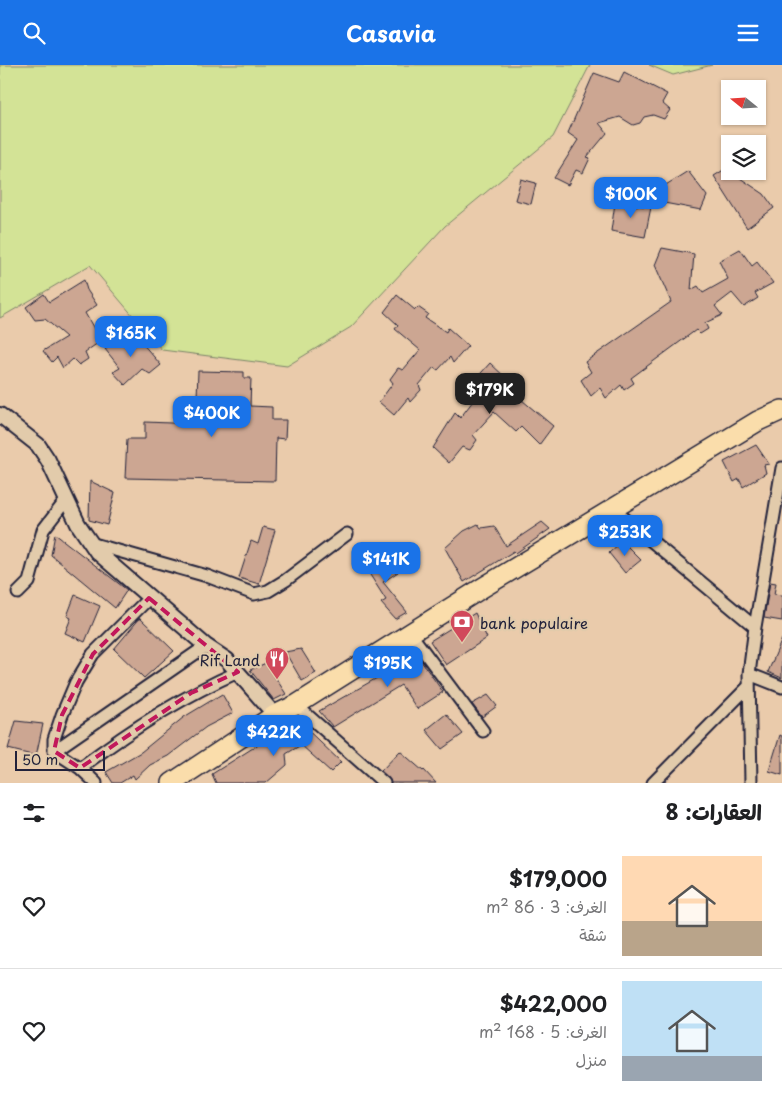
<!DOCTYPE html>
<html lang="ar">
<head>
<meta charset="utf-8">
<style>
  :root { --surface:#fff; --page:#f6f6f6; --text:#202124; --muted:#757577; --line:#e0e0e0; --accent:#1a73e8 }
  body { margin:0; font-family:"Playpen Sans","Playpen Sans Arabic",sans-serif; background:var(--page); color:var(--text); direction:rtl; height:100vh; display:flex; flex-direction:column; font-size:19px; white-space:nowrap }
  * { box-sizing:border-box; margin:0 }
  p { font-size:16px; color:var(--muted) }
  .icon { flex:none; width:28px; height:28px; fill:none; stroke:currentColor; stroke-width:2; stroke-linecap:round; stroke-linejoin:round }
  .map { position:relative; height:718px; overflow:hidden; direction:ltr }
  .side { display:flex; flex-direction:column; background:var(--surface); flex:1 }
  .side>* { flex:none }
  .needle { width:32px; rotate:288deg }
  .fabs { position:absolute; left:721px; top:15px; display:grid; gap:10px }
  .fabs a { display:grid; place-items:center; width:45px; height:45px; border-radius:0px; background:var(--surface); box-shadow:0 1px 4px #0004; font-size:25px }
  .scale { position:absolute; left:15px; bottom:12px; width:90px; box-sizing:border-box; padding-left:5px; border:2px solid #22223b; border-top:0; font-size:14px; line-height:18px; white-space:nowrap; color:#22223b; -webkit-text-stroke:4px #e2cbab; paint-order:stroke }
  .price { position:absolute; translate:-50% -42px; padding:0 11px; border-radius:10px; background:var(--accent); color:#fff; font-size:16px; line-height:32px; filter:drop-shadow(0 1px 2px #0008) }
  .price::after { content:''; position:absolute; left:50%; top:30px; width:15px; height:11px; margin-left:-8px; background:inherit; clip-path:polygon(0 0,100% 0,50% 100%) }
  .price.current { background:#222; color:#fff }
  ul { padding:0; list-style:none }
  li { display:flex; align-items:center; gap:15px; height:125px; padding:0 20px }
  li+li { border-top:1px solid var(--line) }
  li span { display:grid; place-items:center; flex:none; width:140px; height:100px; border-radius:0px; color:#555 }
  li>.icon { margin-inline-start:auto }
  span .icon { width:60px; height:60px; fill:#fffc; stroke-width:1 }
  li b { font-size:21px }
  h2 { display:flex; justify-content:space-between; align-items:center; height:60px; padding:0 20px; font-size:21px }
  header { display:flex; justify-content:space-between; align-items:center; height:65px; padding:0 20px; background:var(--accent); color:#fff; font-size:22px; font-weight:700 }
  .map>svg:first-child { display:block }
  .green { fill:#d3e396; stroke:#7a8268 }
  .building { fill:#cca692; stroke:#22223b }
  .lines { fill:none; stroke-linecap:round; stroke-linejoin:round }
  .minor-casing { stroke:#22223b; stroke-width:15 }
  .tertiary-casing { stroke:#22223b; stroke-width:18 }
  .trunk-casing { stroke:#22223b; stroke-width:22 }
  .minor { stroke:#e2cbab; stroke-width:11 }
  .tertiary { stroke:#e2cbab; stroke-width:14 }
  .trunk { stroke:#faddab; stroke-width:19 }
  .marked { fill:none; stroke:#c2185b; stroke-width:4; stroke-dasharray:10 6; stroke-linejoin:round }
  .labels { text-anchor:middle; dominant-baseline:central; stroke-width:4.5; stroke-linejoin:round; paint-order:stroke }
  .poi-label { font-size:15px; fill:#22223b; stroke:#e2cbab; text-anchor:start }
</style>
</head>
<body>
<header><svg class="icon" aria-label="menu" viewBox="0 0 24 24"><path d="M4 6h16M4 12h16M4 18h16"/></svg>Casavia<svg class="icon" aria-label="search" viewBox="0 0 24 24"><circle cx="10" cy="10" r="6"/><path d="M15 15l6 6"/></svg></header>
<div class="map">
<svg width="782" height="718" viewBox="0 0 782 718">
  <rect width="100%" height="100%" fill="#eacbab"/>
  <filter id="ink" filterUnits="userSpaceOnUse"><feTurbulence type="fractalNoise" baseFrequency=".02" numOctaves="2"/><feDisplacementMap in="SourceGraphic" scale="10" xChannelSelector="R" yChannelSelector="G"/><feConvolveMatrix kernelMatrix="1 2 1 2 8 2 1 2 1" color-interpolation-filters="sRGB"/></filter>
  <g filter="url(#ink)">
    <path class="green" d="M0,0H590L553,72L445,161L351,262L287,301L162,285L90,200L0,253Z
      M649,0H712L673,10Z"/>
    <path class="building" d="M624,7L667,29L662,38L670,45L664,54L653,50L644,52L640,58L633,60L620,52L599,58L607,68L587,92L590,93L583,108L576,105L568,120L554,113L578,75L568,68L594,8L619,17Z
      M730,101V106H735L740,113L764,129L774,143L747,163L714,111Z
      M688,106L707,131L701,145L659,137L661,123Z
      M521,114L536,118L531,139L515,135Z
      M615,138L651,142L645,172L611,166Z
      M662,183L694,189L691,225L698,221L703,228L728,214L719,196L740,184L752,201L757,197L773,218L755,228L758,233L744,242L732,228L715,241L722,250L705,258L708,264L700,269L696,265L631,313L634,318L624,325L621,320L606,333L600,323L591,331L581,315L591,307L585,297L671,237L655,200Z
      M84,215L87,225L97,240L85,248L101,276L85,287L88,294L79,300L73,294L63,303L57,292L52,297L43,286L66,272L45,254L35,255L26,242L44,229L49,237Z
      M397,230L415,245L418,242L428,249L425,253L446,267L448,263L468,281L453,298L450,292L438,305L434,302L419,320L421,325L410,337L408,333L394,350L379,337L393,318L390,314L398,303L403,305L420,285L395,264L398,260L384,247Z
      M125,266L134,280L141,277L161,300L150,309L142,304L125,320L113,307L120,303L105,284Z
      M490,298L507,314L504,320L553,361L539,380L521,362L516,367L494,347L473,370L477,375L470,385L462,382L449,398L433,383L455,348L460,353L473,336L468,331L478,320L474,316Z
      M198,306L244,307V313H251L250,341L272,342V355H286L285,374L276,373L275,416L125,413L127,374H145V357L196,359Z
      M756,380L769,399L764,400L766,408L743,422L739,414L734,417L724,397Z
      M90,416L115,428L107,460L89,455Z
      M542,457L550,464L516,488L514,486L464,517L445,483L464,466L478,459L481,463L494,461L506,481Z
      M263,462L275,465L259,519L239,513L251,476L258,479Z
      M55,469L127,525L115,543L51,490Z
      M622,476L641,495L625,508L609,488Z
      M385,488L398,507L383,517L407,547L395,554L381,538L386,535L365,502Z
      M770,517L776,518L774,529L782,530V556L764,553Z
      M75,530L100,541L85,577L65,568L71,553L67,551Z
      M475,548L487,573L446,600L430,576Z
      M140,553L174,586L144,613L114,584Z
      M782,574V613L768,607Z
      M411,582L443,627L417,644L401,620L333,662L319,646L391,605L387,599Z
      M301,584L316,608L302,616L285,587Z
      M266,598L286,629L274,635L250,605Z
      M222,629L233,648L206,662L168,691L150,700L135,714L133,710L120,718H113L106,707L141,687L184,652Z
      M488,630L497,641L482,652L472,639Z
      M446,649L463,669L442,684L426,665Z
      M297,655L341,697L331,707L301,680L286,689L287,700L266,718H216L212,709Z
      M16,656L43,659L36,691L8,684Z
      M780,670L782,671V710L769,706Z
      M400,686L423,706L424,705L436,718H391L381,706Z"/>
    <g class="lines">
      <defs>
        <path id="minor" d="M613,444L755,562
          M90,478L207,511L254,529L268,526L286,515L347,469
          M18,528L29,517L43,465L67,434
          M149,533L93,589L76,617L62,650L54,674V686L206,581
          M410,568L483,666
          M749,609L782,622
          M296,640L384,718
          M54,686L80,703
          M96,718L80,703C130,665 181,632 238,607
          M653,718L748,622
          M751,718L749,609L755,562L782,403"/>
        <path id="tertiary" d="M0,350L38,380L48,395L78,459L97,487L206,581L227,595L275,650"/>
        <path id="trunk" d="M172,718L275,650L296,640L482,523L758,356L782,345"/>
      </defs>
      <use href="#minor" class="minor-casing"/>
      <use href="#tertiary" class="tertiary-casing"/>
      <use href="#trunk" class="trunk-casing"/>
      <use href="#minor" class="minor"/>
      <use href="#tertiary" class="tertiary"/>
      <use href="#trunk" class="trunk"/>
    </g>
  </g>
  <path class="marked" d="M149,533L238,607L191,628L80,703L54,686L62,650L93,589Z"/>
  <defs>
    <symbol id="bank-pin" viewBox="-11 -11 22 30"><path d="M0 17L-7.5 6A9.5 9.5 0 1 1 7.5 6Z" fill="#d1495b" stroke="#e2cbab"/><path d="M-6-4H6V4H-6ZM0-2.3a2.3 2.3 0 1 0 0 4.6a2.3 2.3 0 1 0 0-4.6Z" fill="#fff"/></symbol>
    <symbol id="restaurant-pin" viewBox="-11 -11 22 30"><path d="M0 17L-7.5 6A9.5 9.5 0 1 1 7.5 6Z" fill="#d1495b" stroke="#e2cbab"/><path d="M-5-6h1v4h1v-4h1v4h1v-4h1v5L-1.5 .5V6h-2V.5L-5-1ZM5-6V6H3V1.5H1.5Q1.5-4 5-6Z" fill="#fff"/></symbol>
  </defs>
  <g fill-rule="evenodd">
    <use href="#bank-pin" x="448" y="543" width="28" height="38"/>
    <use href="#restaurant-pin" x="263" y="580" width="28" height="38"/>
  </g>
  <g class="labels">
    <g class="poi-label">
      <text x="480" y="557">bank populaire</text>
      <text x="260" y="594" text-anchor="end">Rif Land</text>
    </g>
  </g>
</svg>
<div class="fabs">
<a><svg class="needle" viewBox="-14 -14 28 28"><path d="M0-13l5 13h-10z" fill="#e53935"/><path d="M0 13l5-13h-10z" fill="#757577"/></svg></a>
<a><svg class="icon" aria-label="layers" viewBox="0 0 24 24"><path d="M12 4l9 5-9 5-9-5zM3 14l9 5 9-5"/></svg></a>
</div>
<div class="scale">50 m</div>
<b class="price" style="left:631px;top:154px">$100K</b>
<b class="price" style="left:131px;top:293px">$165K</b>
<b class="price current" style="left:490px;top:350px">$179K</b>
<b class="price" style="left:212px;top:373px">$400K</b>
<b class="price" style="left:625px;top:492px">$253K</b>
<b class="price" style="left:386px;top:519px">$141K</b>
<b class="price" style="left:388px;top:623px">$195K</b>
<b class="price" style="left:274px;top:692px">$422K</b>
</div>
<section class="side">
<h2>العقارات: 8<svg class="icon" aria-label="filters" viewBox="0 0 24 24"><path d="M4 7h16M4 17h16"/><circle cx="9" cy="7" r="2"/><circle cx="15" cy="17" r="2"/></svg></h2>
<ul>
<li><span style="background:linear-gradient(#ffd9b3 65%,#b9a48a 0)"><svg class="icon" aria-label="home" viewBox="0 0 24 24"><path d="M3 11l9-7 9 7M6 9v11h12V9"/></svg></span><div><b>$179,000</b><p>الغرف: 3 · 86 m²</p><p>شقة</p></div><svg class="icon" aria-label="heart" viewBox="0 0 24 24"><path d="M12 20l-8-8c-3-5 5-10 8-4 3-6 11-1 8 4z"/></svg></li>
<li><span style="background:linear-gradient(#bfe0f5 75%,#9aa5b1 0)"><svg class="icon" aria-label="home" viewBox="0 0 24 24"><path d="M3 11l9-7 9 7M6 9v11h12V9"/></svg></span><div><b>$422,000</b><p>الغرف: 5 · 168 m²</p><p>منزل</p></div><svg class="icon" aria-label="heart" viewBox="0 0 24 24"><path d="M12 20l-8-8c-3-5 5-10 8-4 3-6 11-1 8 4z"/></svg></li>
</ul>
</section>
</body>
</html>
